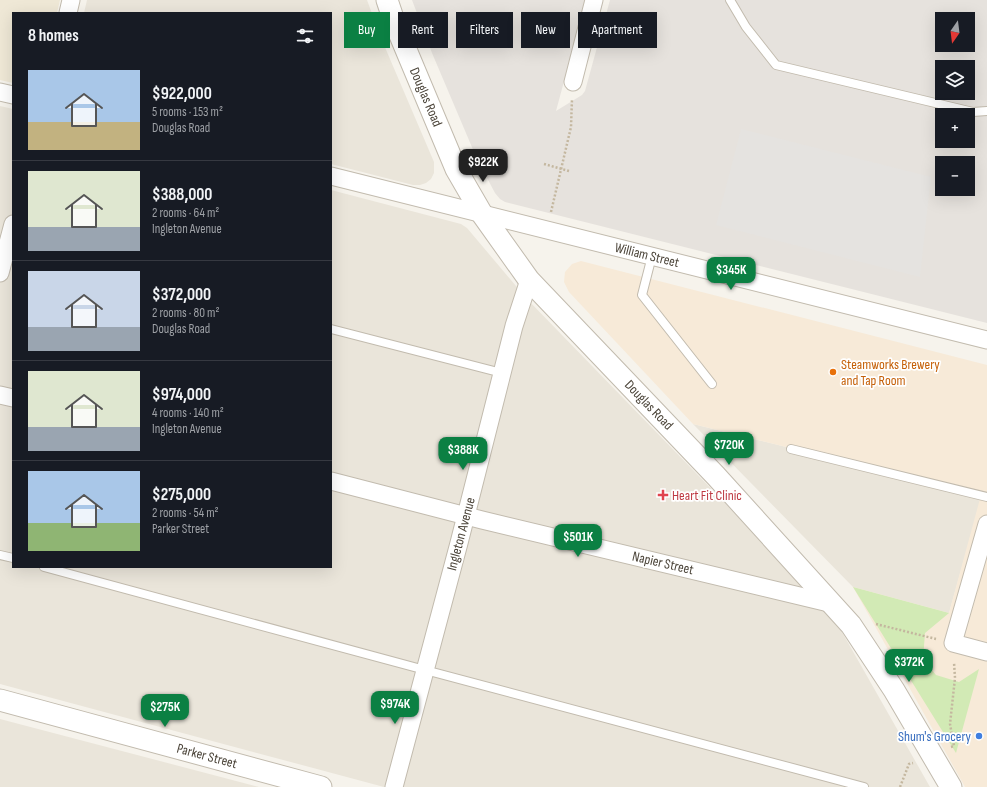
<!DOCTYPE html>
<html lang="en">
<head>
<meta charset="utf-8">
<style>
  :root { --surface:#171b24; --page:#20242c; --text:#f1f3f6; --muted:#9ea1a6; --line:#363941; --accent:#0b8043 }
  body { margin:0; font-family:"Sofia Sans Condensed",sans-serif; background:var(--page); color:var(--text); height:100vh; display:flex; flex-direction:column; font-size:15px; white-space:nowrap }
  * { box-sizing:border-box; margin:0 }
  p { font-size:13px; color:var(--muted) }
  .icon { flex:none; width:22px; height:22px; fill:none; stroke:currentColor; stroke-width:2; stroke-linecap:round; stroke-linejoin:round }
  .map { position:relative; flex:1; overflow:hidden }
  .side { position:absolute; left:12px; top:12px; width:320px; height:556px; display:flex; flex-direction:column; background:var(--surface); border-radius:0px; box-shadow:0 4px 16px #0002 }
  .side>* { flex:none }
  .guide { position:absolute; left:344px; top:12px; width:380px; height:36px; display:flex; gap:8px }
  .needle { width:26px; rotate:194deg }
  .tools { position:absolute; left:935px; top:12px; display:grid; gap:8px }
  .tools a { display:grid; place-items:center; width:40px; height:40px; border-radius:0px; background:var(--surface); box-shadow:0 4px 16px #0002; font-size:20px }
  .price { position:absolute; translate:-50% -34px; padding:0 9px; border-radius:8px; background:var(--accent); color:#fff; font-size:13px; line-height:26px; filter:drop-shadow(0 1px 2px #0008) }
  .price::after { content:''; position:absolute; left:50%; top:24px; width:12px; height:9px; margin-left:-6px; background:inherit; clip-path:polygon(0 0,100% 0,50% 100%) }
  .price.on { background:#222; color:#fff }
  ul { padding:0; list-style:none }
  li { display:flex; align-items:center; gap:12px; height:100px; padding:0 16px }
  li+li { border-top:1px solid var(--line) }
  li span { display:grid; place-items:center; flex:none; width:112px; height:80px; border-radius:0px; color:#555 }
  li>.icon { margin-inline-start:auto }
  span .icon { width:48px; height:48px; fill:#fffc; stroke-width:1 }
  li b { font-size:17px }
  h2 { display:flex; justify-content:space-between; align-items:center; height:48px; padding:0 16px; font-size:17px }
  .tag { padding:0 14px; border-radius:0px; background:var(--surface); box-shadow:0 4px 16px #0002; font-size:14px; line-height:36px }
  .tag.on { background:var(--accent); color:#fff }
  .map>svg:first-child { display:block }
  .residential { fill:#eae5da }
  .commercial { fill:#f7ead8 }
  .industrial { fill:#e6e2dd; fill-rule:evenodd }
  .education { fill:#efe8d6 }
  .green { fill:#d2eab5 }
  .parking { fill:#e5e3e0 }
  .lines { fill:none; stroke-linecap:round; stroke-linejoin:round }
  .service-casing { stroke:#c2bbae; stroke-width:10 }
  .minor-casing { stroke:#c2bbae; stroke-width:19 }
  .tertiary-casing { stroke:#c2bbae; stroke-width:23 }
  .path { stroke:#c4b79f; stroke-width:2.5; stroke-dasharray:2 2; stroke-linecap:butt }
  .service { stroke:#fff; stroke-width:8 }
  .minor { stroke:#fff; stroke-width:17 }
  .tertiary { stroke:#fff; stroke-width:21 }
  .food-dot { fill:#e8710a; stroke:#fff; stroke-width:1.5 }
  .health-dot { fill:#e0444e; stroke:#fff; stroke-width:1.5 }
  .shop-dot { fill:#3f7fe0; stroke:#fff; stroke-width:1.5 }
  .labels { text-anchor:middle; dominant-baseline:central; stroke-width:3.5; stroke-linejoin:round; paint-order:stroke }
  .street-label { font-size:14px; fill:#4b4439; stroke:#fff }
  .food-label { font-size:14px; fill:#c56008; stroke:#fff; text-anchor:start }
  .health-label { font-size:14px; fill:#be3a42; stroke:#fff; text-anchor:start }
  .shop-label { font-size:14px; fill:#366cbe; stroke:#fff; text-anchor:end }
</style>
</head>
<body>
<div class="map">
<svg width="987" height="787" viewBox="0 0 987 787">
  <rect width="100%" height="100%" fill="#f6f3ec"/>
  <path class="residential" d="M87,0H367L381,38L434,162V173L431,179L426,183L420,185H413L331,164V13H84Z
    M0,106L13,109V567H331V190L461,224L467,228L527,299L830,611L930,787H384L0,684Z
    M693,424L982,495L949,613L853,587Z
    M0,719L259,787H0Z"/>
  <path class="commercial" d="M581,261L987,365V787H965L853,587L949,613L981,495L693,424L569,292L564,282L565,272L572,264Z"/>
  <path class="industrial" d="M412,0H586L556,111L582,95L585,91L610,0H987V323L505,202L500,199L495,193L477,159L432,53ZM942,19H968V45H942ZM942,67H968V93H942ZM942,115H968V141H942ZM942,163H968V189H942Z"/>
  <path class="education" d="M0,0H60L57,13H13V83L0,80Z"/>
  <path class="green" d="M853,587L949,613L925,633L923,659L936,675L959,682L979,669L956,753Z"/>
  <path class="parking" d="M741,129L931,177L920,277L716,225Z"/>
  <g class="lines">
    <defs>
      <path id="service" d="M730,0L746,27L776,65L973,112L987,111
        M652,256L642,295L712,384
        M331,329L502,373
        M791,449L987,497
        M0,555L13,558
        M44,567L425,670L864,787"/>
      <path id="minor" d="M68,13L71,0
        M573,82L594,0
        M0,92L13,95
        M331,176L987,340
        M0,273L13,224
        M0,395L13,398
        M331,481L482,520L833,604
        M987,524L953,643L987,652
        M394,787L459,543L514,326L529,280"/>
      <path id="tertiary" d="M387,0L394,21L456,169L482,214L529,280L716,476L851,625L894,690L951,787
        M0,700L321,787"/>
    </defs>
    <use href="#service" class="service-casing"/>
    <use href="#minor" class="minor-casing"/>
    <use href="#tertiary" class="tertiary-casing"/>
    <path class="path" d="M544,164L569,171
      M551,212L571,127L572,99
      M876,624L936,639
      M951,747L954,746L950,724L955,678L954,662
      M900,787L909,764L913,763"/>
    <use href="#service" class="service"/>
    <use href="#minor" class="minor"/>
    <use href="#tertiary" class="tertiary"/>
  </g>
  <circle class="food-dot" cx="833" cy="372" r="4"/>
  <path class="health-dot" d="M661 489h4v4h4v4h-4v4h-4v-4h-4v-4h4z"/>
  <circle class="shop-dot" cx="979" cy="736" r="4"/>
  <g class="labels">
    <g class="street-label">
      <text transform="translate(426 97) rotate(67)">Douglas Road</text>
      <text transform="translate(647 255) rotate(14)">William Street</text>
      <text transform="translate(649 405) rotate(46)">Douglas Road</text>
      <text transform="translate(461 534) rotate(-75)">Ingleton Avenue</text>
      <text transform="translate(663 563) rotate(13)">Napier Street</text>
      <text transform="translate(207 756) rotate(15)">Parker Street</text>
    </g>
    <g class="food-label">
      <text x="841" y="364">Steamworks Brewery<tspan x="841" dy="16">and Tap Room</tspan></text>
    </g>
    <g class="health-label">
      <text x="672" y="495">Heart Fit Clinic</text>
    </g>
    <g class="shop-label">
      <text x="971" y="736">Shum's Grocery</text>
    </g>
  </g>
</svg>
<div class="tools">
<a><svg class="needle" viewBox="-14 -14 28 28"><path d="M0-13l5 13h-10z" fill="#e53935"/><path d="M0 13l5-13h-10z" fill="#9ea1a6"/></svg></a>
<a><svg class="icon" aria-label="layers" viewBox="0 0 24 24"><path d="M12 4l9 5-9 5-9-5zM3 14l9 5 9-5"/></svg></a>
<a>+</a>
<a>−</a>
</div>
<b class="price on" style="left:483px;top:183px">$922K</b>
<b class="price" style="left:731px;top:291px">$345K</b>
<b class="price" style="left:729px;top:466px">$720K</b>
<b class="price" style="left:463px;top:471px">$388K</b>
<b class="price" style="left:578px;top:558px">$501K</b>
<b class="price" style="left:909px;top:683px">$372K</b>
<b class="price" style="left:395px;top:725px">$974K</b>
<b class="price" style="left:165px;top:728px">$275K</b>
<div class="guide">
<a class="tag on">Buy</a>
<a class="tag">Rent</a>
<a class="tag">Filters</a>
<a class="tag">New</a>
<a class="tag">Apartment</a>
</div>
<section class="side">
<h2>8 homes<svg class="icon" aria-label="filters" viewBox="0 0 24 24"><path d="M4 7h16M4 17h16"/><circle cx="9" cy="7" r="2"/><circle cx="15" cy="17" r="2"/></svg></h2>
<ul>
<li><span style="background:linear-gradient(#a9c7e8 65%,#c2b280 0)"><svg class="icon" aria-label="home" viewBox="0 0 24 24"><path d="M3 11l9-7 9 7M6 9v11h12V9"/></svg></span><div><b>$922,000</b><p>5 rooms · 153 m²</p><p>Douglas Road</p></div></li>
<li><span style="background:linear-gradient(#dfe7d0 70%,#9aa5b1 0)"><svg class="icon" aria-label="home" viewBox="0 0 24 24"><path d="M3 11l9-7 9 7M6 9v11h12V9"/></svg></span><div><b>$388,000</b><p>2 rooms · 64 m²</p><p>Ingleton Avenue</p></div></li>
<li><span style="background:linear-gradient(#c9d6e8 70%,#9aa5b1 0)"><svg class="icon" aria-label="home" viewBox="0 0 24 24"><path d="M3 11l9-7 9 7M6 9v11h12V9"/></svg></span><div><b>$372,000</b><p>2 rooms · 80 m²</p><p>Douglas Road</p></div></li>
<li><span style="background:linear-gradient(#dfe7d0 70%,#9aa5b1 0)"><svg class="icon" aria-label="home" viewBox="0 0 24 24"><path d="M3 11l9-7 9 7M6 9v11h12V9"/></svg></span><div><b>$974,000</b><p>4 rooms · 140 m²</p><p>Ingleton Avenue</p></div></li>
<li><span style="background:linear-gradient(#a9c7e8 65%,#8fb573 0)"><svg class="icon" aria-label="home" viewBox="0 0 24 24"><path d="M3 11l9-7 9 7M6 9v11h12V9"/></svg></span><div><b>$275,000</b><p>2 rooms · 54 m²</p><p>Parker Street</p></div></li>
</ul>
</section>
</div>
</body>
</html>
